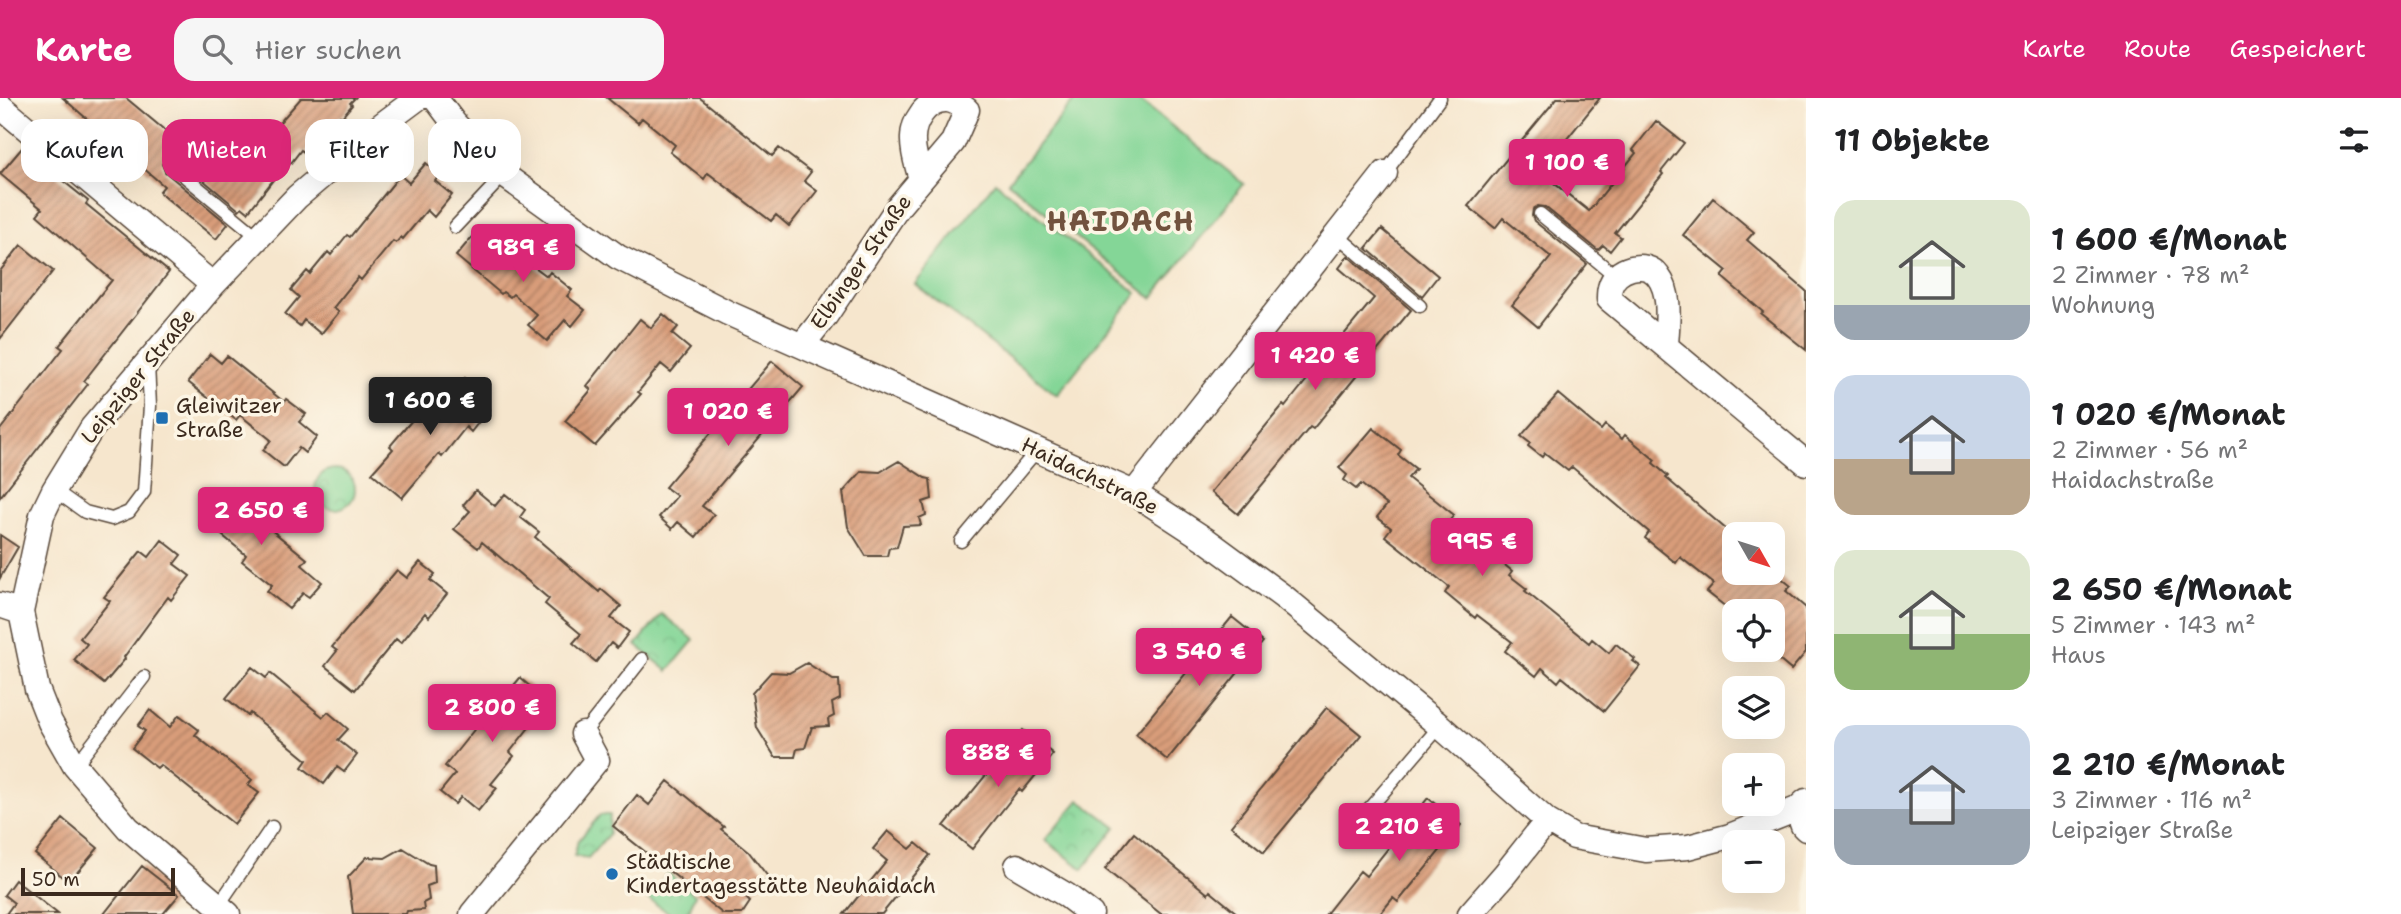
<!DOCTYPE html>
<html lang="de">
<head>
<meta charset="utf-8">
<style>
  :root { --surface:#fff; --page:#f6f6f6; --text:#202124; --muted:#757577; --accent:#db2777 }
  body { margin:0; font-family:"Shantell Sans",sans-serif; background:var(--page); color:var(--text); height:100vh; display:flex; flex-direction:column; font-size:26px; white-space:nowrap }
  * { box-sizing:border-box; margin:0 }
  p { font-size:23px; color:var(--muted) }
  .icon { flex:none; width:38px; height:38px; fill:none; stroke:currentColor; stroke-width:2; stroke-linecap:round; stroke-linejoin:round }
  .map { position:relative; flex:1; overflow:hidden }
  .side { display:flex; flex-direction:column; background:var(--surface); width:595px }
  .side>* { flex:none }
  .hud { position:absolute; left:21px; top:21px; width:665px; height:63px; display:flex; gap:14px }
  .needle { width:46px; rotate:129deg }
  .buttons { position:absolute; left:1722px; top:424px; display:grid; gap:14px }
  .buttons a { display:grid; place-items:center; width:63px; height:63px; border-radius:14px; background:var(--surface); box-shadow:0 7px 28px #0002; font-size:35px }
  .scale { position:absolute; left:21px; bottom:18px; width:154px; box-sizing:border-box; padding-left:7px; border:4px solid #3b2a1e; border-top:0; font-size:19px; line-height:24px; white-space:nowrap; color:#3b2a1e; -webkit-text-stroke:5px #fcf5e5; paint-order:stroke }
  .price { position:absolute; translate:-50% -60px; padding:0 16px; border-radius:7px; background:var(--accent); color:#fff; font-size:23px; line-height:46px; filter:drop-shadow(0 2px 4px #0008) }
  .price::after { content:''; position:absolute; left:50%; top:42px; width:21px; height:16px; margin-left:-10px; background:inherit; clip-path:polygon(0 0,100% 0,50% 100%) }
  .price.selected { background:#222; color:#fff }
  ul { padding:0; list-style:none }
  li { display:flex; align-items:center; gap:21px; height:175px; padding:0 28px }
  li span { display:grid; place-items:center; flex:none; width:196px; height:140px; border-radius:21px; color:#555 }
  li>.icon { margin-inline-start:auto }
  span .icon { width:84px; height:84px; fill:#fffc; stroke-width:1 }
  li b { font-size:30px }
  h2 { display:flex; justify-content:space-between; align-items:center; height:84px; padding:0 28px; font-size:30px }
  .pill { padding:0 24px; border-radius:21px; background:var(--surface); box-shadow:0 7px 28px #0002; font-size:24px; line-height:63px }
  .pill.selected { background:var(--accent); color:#fff }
  header { display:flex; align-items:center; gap:42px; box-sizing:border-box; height:98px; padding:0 35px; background:var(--accent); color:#fff }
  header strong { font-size:33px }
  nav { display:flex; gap:38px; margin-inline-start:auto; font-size:24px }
  .search { width:490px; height:63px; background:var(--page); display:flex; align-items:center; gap:18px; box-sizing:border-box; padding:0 24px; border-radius:21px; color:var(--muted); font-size:26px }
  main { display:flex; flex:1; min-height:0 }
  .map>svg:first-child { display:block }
  .grass { fill:#84d697; stroke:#60805a; stroke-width:2 }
  .park { fill:url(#park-crowns); stroke:#60805a; stroke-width:2 }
  .building { fill:url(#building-hatch) }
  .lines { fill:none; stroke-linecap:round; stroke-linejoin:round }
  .service-casing { stroke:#574638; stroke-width:15 }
  .minor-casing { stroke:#574638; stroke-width:27 }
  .service { stroke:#fff; stroke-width:12 }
  .minor { stroke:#fff; stroke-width:24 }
  .poi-dot { fill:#1f6fb2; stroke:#fcf5e5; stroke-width:2.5 }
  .labels { text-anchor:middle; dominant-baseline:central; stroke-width:7; stroke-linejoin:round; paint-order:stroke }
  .street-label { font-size:21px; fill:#3b2a1e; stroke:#fcf5e5 }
  .poi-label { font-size:21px; fill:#3b2a1e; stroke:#fcf5e5; text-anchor:start }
  .district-label { font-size:28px; font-weight:bold; letter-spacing:2px; fill:#72523e; stroke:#fcf5e5 }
</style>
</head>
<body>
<header>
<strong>Karte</strong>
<div class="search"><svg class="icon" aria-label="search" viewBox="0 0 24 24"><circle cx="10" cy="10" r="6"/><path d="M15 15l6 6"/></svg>Hier suchen</div>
<nav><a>Karte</a><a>Route</a><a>Gespeichert</a></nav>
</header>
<main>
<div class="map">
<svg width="1806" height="816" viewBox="0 0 1806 816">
  <defs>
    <pattern id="park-crowns" width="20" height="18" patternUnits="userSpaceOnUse" patternTransform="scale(1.75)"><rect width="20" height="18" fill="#84d697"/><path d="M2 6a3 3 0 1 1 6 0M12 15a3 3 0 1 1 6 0" fill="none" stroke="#73b882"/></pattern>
    <pattern id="building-hatch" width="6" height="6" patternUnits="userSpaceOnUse" patternTransform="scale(1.75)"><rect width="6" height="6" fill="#d99d7a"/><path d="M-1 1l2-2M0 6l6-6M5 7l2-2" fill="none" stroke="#b18063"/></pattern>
  </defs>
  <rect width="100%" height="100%" fill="#fcf5e5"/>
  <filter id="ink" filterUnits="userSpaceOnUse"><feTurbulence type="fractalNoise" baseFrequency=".0143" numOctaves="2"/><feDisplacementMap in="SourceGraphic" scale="14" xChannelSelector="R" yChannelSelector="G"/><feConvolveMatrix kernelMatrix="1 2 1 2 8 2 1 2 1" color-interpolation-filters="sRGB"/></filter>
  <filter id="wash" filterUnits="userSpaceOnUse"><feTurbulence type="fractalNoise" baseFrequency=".00686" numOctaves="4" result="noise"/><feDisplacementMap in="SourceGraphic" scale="28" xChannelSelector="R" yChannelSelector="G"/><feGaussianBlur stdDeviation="1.57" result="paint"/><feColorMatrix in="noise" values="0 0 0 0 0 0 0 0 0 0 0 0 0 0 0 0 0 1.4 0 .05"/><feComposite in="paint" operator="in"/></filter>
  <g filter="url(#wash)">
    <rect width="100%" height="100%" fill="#f6e6cd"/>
    <path class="grass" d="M1076,0H1137L1244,86L1152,200L1008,84Z
      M995,84L1137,195L1057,297L915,186Z"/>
    <path class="park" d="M315 391a20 20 0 1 1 40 0a20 20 0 1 1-40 0Z
      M662,516L694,542L668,573L636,547Z
      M1079,702L1116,729L1083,771L1045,742Z
      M600,717H610L609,736L588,760L574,758L578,743Z
      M668,775L695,797L688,816H671L648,801Z"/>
    <g id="blocks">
      <path class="building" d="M63,0H126L191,54L196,48L226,73L244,51L247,53L259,40L261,42L272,29L274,31L301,0H355L350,5L352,7L342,19L340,18L330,30L327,28L305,55L301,52L291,65L288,63L248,114L242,109L239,112L177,60L172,58L165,61L162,66L165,74L228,126L216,141L159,94L164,88Z
        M607,0H700L772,58L779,50L811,74L804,83L817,93L789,128L776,117L771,123L708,75L704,81L670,54L675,47L642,20L638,25Z
        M1557,0H1600L1540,74L1589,113L1636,55L1633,52L1656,23L1684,45L1661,74L1663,76L1615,135L1621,139L1610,153L1603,147L1598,152L1545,109L1538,108L1533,111L1532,118L1534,123L1587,166L1538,229L1512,207L1551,159L1503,120L1495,130L1468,108Z
        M22,50L88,103L86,106L169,174L84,283L88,286L0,399V332L63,251L59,248L112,182L37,117L42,111L0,76Z
        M426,65L440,77L435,83L452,97L434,119L427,112L403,141L401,139L396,145L393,143L361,182L358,179L333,210L339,214L321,236L304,222L300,228L285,216L299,199L291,192L307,173L310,176L328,154L331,157L347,137L350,139L400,77L409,85Z
        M1713,100L1754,134L1747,142L1806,193V252L1761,216L1763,214L1722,179L1727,173L1683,137Z
        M1382,131L1438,178L1422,198L1366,150Z
        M477,133L504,156L509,150L547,178L550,174L572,192L567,198L585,212L572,228L565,222L547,243L528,227L537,217L513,196L510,199L503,194L501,196L456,158Z
        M21,147L53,173L0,241V173Z
        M1348,158L1411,212L1313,331L1310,329L1238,416L1211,394L1283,307L1285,309L1297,294L1374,200L1339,170Z
        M663,216L678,229L672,236L690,251L671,274L661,266L638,294L641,296L595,348L565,323L591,292L587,288L640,221L651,230Z
        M210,256L221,265L227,258L284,304L286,301L306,316L299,324L317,339L305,355L299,350L284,369L263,352L271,342L240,317L236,322L188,284Z
        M772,263L803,289L702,408L714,417L696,439L678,424L672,431L659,419L677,398L665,389Z
        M465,280L477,290L471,297L489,311L471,334L466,329L442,359L439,356L402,400L372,375L393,351L390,348L437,293L447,301Z
        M1558,296L1601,332L1605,327L1622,341L1625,337L1655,362L1653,365L1668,378L1666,380L1734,438V474H1774L1791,488L1786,493L1806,510V554L1791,572L1766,551H1778L1773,547V513H1731L1707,494L1714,486L1680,459L1676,465L1645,440L1649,434L1572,369L1568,373L1545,355L1542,359L1528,348L1530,345L1521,338Z
        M1373,330L1401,352L1398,357L1416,371L1408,380L1454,417L1450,422L1512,473L1509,477L1527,491L1525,493L1589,545L1592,541L1609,555L1616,546L1635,561L1633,563L1640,568L1604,613L1562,579L1558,584L1542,570L1536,578L1505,553L1512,544L1477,517L1475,520L1445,495L1449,489L1385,438L1391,430L1377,419L1387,407L1361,386L1356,391L1344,382L1347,377L1339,370Z
        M899,363L925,380L930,381L932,401L923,404L926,417L919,420L921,427L903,428L897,449L889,450L887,458H866L848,429L843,394L862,373L880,374Z
        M221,391L226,394L229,391L237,397L238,396L274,424L269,430L307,461L302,467L322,484L309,499L303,495L289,511L267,493L272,487L242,463L246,457L199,418Z
        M476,392L495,408L505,396L525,412L520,419L539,434L535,439L599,494L601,491L621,508L611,520L629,534L617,550L611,545L596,564L573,545L581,536L545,506L549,501L482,444L478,450L454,431L470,413L463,407Z
        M0,437L18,449L0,480Z
        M162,442L181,457L174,466L190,478L171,502L168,499L124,559L125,561L104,586L74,562L87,546L80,540L110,503L104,499L141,453L149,459Z
        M420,464L435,476L430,482L447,496L429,519L425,515L401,545L396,541L355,592L325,568L337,553L332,549L397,472L407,480Z
        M1232,519L1263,544L1167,662L1136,636Z
        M807,565L833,582H839L840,601L832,605L834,618L828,621L829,628L812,629L805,650L797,651L795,659H775L757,630L752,595L771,574L789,575Z
        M252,569L266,580L270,575L323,619L328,614L348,631L338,642L357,657L344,674L337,669L324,686L302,669L307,662L250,615L248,618L226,600Z
        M520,580L549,604L510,654L514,658L491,686L497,690L478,713L461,699L455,706L440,694L455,676L445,668L477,628L473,625L503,588L509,593Z
        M1327,609L1361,637L1264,754L1231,728Z
        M150,612L170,629L179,617L199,632L195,637L252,682L248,687L259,695L234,726L160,667L157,670L132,650L145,633L138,628Z
        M1023,632L1053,656L1022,694L1019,691L972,751L944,728Z
        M668,683L724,729L721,731L748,753L769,780L745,799L750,804L742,816H723L613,728L637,697L649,707Z
        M1428,700L1461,727L1398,804L1393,800L1380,816H1326L1360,773L1366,778Z
        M63,721L98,750L69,784L35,756Z
        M888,733L910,751L916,745L930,757L882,816H844L887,763L873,751Z
        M1134,735L1208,796L1210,793L1238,816H1161L1105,771Z
        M403,750L429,766L434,767L435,785L427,788L429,802L423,805L424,812L407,813L406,816H353L348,779L367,759L385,760Z
        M142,768L179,797L163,816H104Z
        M15,782L58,816H6L14,805L4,797Z"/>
    </g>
  </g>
  <g filter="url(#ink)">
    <use href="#blocks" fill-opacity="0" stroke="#574638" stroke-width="2"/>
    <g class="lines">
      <defs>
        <path id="service" d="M171,67L258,139
          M1385,75L1440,0
          M1540,116L1617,179
          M455,129L504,77
          M1338,138L1420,208
          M54,392L85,414L112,421L129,414L144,394L150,308L148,266
          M961,443L1038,351
          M583,636L642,561
          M75,668L144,579
          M1362,719L1440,628
          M218,808L272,729"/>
        <path id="minor" d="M435,0L454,25L504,77L618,159L728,215L1134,395L1206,442L1285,500L1440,628L1547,723L1574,739L1646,752L1688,749L1730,738L1797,711L1806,703
          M0,8L213,187
          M802,247L826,217L898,109L953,44L967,12C962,8 955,3 948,2C926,0 912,25 913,43C913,57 918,69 921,82
          M1666,248C1667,226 1672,196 1658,178C1646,161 1614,170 1610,190C1609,193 1609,197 1609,201L1806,365
          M1134,395L1385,75
          M0,507L21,514
          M1797,711L1803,728L1806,731
          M1017,768L1066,797L1091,816
          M228,816L128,730L75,668L50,624L37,591L21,514L42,417L54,392L92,330L213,187L297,99L383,26L418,0
          M472,816L597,662L583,636
          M1470,816L1505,776L1547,723"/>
      </defs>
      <use href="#service" class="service-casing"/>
      <use href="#minor" class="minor-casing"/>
      <use href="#service" class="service"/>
      <use href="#minor" class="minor"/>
    </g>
  </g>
  <g class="poi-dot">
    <rect x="155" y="313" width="14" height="14" rx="3.5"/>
    <circle cx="612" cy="776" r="7"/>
  </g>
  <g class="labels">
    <g class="street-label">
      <text transform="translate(861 164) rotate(-55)">Elbinger Straße</text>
      <text transform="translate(138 278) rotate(-51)">Leipziger Straße</text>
      <text transform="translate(1090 378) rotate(26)">Haidachstraße</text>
    </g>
    <g class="poi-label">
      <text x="176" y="308">Gleiwitzer<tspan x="176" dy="24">Straße</tspan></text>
      <text x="626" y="764">Städtische<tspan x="626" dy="24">Kindertagesstätte Neuhaidach</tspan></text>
    </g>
    <g class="district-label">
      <text x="1121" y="123">HAIDACH</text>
    </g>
  </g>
</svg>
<div class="buttons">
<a><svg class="needle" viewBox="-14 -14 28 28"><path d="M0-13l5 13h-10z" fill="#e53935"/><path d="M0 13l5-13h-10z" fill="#757577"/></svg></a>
<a><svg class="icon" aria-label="locate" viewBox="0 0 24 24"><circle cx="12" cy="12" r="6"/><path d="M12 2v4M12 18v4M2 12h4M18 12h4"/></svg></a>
<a><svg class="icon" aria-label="layers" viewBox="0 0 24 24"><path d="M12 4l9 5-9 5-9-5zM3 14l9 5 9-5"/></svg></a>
<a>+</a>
<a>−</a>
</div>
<div class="scale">50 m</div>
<b class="price" style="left:1567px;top:101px">1 100 €</b>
<b class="price" style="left:523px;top:186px">989 €</b>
<b class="price" style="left:1315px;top:294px">1 420 €</b>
<b class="price selected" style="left:430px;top:339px">1 600 €</b>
<b class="price" style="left:728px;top:350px">1 020 €</b>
<b class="price" style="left:261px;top:449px">2 650 €</b>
<b class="price" style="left:1482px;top:480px">995 €</b>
<b class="price" style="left:1199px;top:590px">3 540 €</b>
<b class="price" style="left:492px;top:646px">2 800 €</b>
<b class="price" style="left:998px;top:691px">888 €</b>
<b class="price" style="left:1399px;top:765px">2 210 €</b>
<div class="hud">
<a class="pill">Kaufen</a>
<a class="pill selected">Mieten</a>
<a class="pill">Filter</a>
<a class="pill">Neu</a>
</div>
</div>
<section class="side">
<h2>11 Objekte<svg class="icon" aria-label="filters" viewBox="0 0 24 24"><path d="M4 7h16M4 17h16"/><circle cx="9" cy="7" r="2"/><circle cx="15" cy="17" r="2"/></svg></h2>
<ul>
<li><span style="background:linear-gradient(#dfe7d0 75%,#9aa5b1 0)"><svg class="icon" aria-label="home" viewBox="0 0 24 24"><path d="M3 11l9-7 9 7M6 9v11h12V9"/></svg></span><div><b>1 600 €/Monat</b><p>2 Zimmer · 78 m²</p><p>Wohnung</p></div></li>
<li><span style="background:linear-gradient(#c9d6e8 60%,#b9a48a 0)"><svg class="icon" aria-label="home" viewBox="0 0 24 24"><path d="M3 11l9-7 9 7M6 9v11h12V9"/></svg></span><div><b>1 020 €/Monat</b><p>2 Zimmer · 56 m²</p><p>Haidachstraße</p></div></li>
<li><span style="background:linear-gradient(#dfe7d0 60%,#8fb573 0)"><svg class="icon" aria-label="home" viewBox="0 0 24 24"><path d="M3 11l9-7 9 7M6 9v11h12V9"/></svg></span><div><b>2 650 €/Monat</b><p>5 Zimmer · 143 m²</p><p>Haus</p></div></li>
<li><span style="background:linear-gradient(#c9d6e8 60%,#9aa5b1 0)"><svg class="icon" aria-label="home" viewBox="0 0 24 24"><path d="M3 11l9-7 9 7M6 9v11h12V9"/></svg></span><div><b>2 210 €/Monat</b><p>3 Zimmer · 116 m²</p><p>Leipziger Straße</p></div></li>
</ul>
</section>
</main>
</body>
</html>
